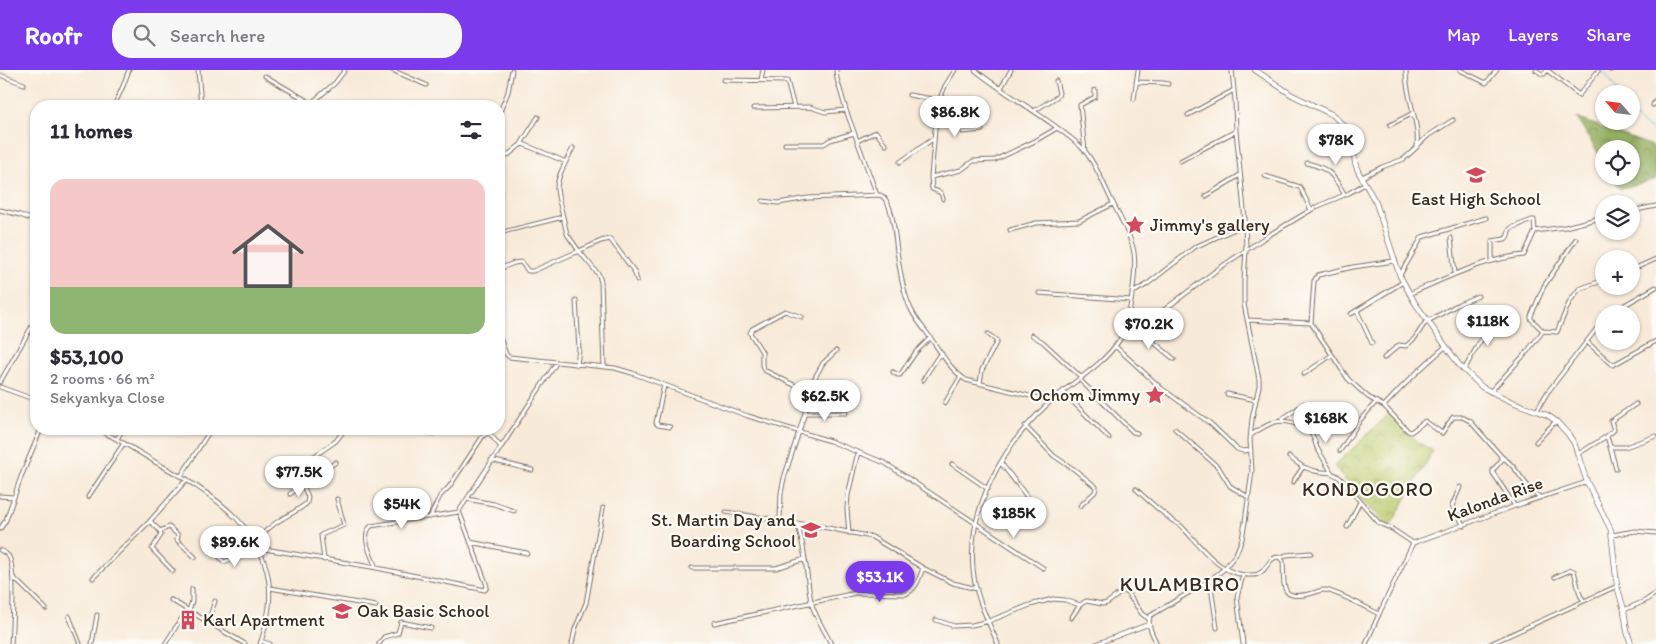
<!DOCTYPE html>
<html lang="en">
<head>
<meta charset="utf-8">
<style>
  :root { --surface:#fff; --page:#f7f7f7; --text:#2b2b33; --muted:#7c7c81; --line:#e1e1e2; --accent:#7c3aed }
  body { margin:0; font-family:Itim,sans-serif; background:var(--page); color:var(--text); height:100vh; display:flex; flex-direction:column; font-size:19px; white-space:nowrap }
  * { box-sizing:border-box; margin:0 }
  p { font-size:16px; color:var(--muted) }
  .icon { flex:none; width:28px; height:28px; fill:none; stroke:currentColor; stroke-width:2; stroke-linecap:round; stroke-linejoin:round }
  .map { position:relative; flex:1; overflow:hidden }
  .sheet { position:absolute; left:30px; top:30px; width:475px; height:335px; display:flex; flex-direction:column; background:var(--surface); border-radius:20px; box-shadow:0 1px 4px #0004 }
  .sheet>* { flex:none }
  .needle { width:32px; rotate:298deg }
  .fabs { position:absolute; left:1595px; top:15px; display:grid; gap:10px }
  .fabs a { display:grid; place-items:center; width:45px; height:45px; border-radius:50%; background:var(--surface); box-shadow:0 1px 4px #0004; font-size:25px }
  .price { position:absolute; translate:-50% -42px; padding:0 11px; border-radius:18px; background:#fff; color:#222; font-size:16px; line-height:32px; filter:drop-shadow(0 1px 2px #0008) }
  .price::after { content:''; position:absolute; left:50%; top:30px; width:15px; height:11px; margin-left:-8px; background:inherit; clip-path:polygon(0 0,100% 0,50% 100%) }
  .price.active { background:var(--accent); color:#fff }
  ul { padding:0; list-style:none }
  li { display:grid; align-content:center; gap:10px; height:265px; padding:0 20px }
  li+li { border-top:1px solid var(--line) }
  li span { display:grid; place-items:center; height:155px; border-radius:15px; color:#555 }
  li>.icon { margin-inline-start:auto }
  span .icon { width:90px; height:90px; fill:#fffc; stroke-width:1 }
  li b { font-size:21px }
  h2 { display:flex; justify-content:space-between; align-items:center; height:60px; padding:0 20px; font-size:21px }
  header { display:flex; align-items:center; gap:30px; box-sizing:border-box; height:70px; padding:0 25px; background:var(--accent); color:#fff }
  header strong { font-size:24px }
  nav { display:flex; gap:28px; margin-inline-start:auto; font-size:18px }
  .search { width:350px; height:45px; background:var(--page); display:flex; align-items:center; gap:12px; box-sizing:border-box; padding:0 18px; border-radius:20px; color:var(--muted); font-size:19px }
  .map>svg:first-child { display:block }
  .forest { fill:url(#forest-crowns); stroke:#686c3f }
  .park { fill:url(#park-crowns); stroke:#7b7a45 }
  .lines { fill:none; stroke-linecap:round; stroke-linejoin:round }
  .stream { stroke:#51b4cf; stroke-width:1 }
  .street-casing { stroke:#7d6d5f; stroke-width:5 }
  .secondary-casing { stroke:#7d6d5f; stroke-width:6 }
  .street { stroke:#fff; stroke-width:3 }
  .secondary { stroke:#fff; stroke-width:4.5 }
  .labels { text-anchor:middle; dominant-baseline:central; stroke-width:4.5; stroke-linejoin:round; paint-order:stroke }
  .poi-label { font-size:18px; fill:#3b2a1e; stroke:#fdfcf7; text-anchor:start }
  .street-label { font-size:18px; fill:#3b2a1e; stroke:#fdfcf7 }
  .quarter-label { font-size:20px; letter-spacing:1px; fill:#3b2a1e; stroke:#fdfcf7 }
</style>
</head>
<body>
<header>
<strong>Roofr</strong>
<div class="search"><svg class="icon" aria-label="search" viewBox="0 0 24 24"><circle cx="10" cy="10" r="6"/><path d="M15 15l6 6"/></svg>Search here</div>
<nav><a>Map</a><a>Layers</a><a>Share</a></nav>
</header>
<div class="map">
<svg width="1656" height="574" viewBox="0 0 1656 574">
  <defs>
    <pattern id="forest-crowns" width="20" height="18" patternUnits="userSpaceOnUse" patternTransform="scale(1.25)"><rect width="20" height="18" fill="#94ae60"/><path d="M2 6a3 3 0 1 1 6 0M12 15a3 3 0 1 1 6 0" fill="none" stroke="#7a8e4f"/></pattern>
    <pattern id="park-crowns" width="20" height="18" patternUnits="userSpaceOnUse" patternTransform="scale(1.25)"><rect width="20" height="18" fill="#bbca6c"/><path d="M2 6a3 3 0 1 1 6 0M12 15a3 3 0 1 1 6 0" fill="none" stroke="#99a458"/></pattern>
  </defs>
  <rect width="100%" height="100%" fill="#fdfcf7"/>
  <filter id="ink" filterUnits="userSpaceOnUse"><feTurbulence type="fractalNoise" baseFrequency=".02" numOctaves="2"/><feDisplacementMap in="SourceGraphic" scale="10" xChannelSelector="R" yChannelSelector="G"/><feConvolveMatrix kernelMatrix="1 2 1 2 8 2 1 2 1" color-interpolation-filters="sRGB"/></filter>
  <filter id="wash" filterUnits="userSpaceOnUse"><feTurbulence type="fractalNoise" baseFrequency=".0096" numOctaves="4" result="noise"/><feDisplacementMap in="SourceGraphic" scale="20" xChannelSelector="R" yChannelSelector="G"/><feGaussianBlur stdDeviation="1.12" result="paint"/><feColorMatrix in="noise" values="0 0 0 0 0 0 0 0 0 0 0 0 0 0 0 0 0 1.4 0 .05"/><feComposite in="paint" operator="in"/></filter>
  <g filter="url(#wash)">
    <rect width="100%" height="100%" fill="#f8ead9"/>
    <path class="forest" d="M1577,48L1652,76L1656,80V109L1620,119L1612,106H1631V79H1604V93Z"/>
    <path class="park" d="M1390,343L1416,371L1433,381L1390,457L1361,429L1334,396Z"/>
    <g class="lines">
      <path class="stream" d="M1602,0L1611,11L1619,24
        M1631,43L1642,54L1656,62"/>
    </g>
  </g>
  <g filter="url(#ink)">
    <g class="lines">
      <defs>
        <path id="street" d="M198,0L201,36
          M392,0L426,15
          M836,0L837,9L846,40L877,125
          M975,0C1000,20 1029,37 1055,56C1065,64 1076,71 1084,80C1097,95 1104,116 1113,133C1120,148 1129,162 1133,178C1138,196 1130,255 1119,271C1101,297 1072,312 1049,333C1003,375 964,442 974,507C977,530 989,553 998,574
          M1460,0L1486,13L1497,0
          M1536,0L1542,4H1544L1547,0
          M1547,0L1579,25L1598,1
          M1610,0H1611
          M0,5L24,14
          M265,6L311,33
          M723,10L787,11L794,37
          M761,10L763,0
          M1136,12L1163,13L1168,14
          M1001,18L1011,0
          M909,25L938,30
          M1134,29L1138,0
          M1653,35L1656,30
          M114,36L123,16L129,0
          M308,36L335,13L345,0
          M753,38L810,37L825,42L846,40
          M1034,41L1058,26L1059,23L1056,11
          M499,44L508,22L512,0
          M1188,45L1234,20
          M936,47H958L963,62L982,60
          M1390,55L1413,43
          M857,71L876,62L886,75
          M521,74L538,47
          M785,74H824L830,70L854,63
          M1418,75L1429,65L1453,50
          M1085,81L1080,35L1095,27V20
          M499,83L508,85L519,76L523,74L566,92
          M1180,91L1236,61
          M900,92L933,69
          M1307,93C1331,99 1333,105 1345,125
          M1265,106L1300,117L1311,140
          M931,107L961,100L973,91L995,90L1035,71L1057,58
          M1362,107L1382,97L1404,89L1417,77C1420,51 1405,26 1406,0
          M499,122L501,121
          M1206,126L1240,105
          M943,129L941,123L932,119L931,107L937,36L945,16L955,0
          M763,131L778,133L808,128L880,125C893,129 895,168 897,181C900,199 902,220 910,237C914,247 921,255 927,263C939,279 949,299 966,310L1050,331
          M0,140L20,145L36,151
          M1631,141L1656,136
          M563,147L567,164L579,181L601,171L610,169L634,201L637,210
          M1010,160L1036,153L1079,151L1113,134
          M1535,161L1565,157L1604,147
          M499,163L563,147C561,138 558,129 557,119C557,106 567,90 573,78
          M1451,168L1455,204
          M1576,169L1544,216L1531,246V249L1543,261L1557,262L1570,231L1579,219L1604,210
          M499,199L514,193L521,192L528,201H533L579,181L599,205L601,212L604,297
          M1631,200L1656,189
          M1400,205L1422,167L1486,148
          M1039,223L1131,230
          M1132,223L1146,215L1195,177L1246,154
          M1409,224C1447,208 1483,189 1524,185L1535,161L1534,150H1532L1511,158C1507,161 1510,166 1505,169L1492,171V191
          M576,230L579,279L577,295
          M1357,241L1372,273
          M1351,244L1403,212
          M1609,244L1656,217
          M802,247L785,241L752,259L750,263L762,282V295L764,300L810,323
          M1247,250L1311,253
          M1428,251L1459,234L1478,226
          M1311,253L1348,309L1368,327L1384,336L1408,361L1411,362L1425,351L1442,363L1453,347H1462L1470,351L1501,386V391L1493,400V403L1515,436
          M1311,253L1314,211L1318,205L1353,197L1394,191
          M1132,260L1156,274L1174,289
          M1124,262L1137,257L1156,246L1218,199L1264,168L1316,137L1349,123L1365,114
          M499,265L506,284L509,287L615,298L632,303L748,346L830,371L885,393L1043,498
          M1032,265L1043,272L1082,308
          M1587,272L1613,295L1656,271
          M1115,276L1161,318L1211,354L1237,379L1243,381L1251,380
          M1384,288L1399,275L1406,276L1415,268L1427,250
          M1464,300L1479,273L1500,246
          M893,302L898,305H900L916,282L930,268
          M1304,304L1332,285
          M923,310L937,288L942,284
          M1080,310L1133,362L1137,363
          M0,312L36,249
          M980,313L982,300L997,271L988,264
          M664,315L656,353L658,355L670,357
          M0,317L36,330
          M1063,322L1109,368
          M1490,322L1526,283L1543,261
          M1227,324L1256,330
          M945,333L961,306
          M1384,336C1403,315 1423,296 1445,277
          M1537,340L1547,323L1604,249
          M805,343H846
          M1282,349L1304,334
          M1025,356L1054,386L1075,400L1096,417L1095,422L1080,436
          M97,359C118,369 137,381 157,393C213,424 277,463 269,537C267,549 265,562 260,574
          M1175,359L1219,398L1230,416L1248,427
          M141,361L143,359
          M432,364L435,359
          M1251,365C1268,354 1278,346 1298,355C1302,357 1308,359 1311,363C1314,367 1315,373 1317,378C1322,386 1327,394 1331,402
          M1607,366L1616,399
          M117,369L123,359
          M1536,372L1556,351
          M1610,377H1625L1656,366
          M1340,381L1361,349L1376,332
          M1578,384L1607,366L1614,360L1611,351L1636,334
          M313,387L336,371L345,359
          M1289,387L1303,397
          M1502,387C1518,396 1524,418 1540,427
          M491,390L532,400
          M1001,393L1028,428L1023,434
          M952,394L988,419
          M181,406L211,359
          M1293,412L1303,397C1307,398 1311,400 1315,401C1327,404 1328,399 1340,408L1379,453L1392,459L1413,473
          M1460,417L1452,436L1464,456
          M1136,419C1146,429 1157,438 1168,447C1172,451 1177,453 1181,456C1201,476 1220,507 1252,505C1268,505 1266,487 1279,487L1283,491C1285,514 1278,531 1309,524C1314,523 1320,520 1324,520C1334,520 1369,539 1379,544
          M290,424L299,417L303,416
          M0,426L13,427
          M88,427L124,373
          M467,429L494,434L514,441
          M726,442L828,458L872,467L923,498L953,513L977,519
          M430,447L440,426L449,417L483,366L487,363L490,364L500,376
          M780,450L781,423L784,408L805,343L812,313L823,293L836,281
          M150,451L160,461L169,457L178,465L177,470L195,487
          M797,453C806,479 806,505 811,531C814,546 825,560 831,574
          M1347,457L1360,432
          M0,459L6,450L21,407L41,359
          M160,461L161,465L152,479L173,501
          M849,463L847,439L848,425L858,382
          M1612,465L1635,461L1656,463
          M255,471C263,463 271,456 280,450C290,444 299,440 307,433L308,427L303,415L336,392
          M470,472L527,483
          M1413,473L1515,436L1587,412
          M0,480C3,482 7,483 9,487C16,498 12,558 11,574
          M218,485L224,492L259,478L377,498L485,520L487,517L486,513L459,441L557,292
          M1281,488L1286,485L1311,483
          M324,490L321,465L344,455L337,429
          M376,498C372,486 360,467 371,456L459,442
          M692,498H776L805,489
          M13,507L46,539
          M1555,507L1571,500L1574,501L1580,525L1584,531
          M93,508L150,451L187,409
          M1210,510L1217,558
          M270,518L376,536
          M171,530L245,574
          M1624,540L1645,531L1656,523
          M189,541L192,531V519
          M69,546L80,574
          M1071,548L1080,535L1086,531L1103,534L1107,533L1123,521H1126L1142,544L1149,549
          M936,550L954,556L972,555L989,551L1030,535L1053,529L1065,530L1080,535
          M208,552L215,531
          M714,553L856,523L906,524C917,518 919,509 923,498
          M261,571L270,574
          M92,574L97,545
          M165,574L187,540
          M379,574L384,567L398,563L401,552L431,558
          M572,574L575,559L586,533L603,438
          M1096,574L1149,554
          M1157,574C1153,565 1147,556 1150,546L1210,510L1224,499L1236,484L1242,469L1245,452L1252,401L1250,370L1252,349L1259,316V309L1244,234V211L1246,180L1245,150L1236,61L1235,31L1232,0
          M1243,574L1237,527L1243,505
          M1366,574L1379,544L1413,473
          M1490,574L1617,516"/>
        <path id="secondary" d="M1255,0L1292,25L1333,45L1348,60L1353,74L1355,93L1358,101L1376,133L1400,206L1415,233L1460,296L1482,317L1510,331L1547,345L1556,351L1568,364L1574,373L1587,412L1611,460L1617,516L1624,540L1627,561L1631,574"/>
      </defs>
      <use href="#street" class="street-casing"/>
      <use href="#secondary" class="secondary-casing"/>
      <use href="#street" class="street"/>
      <use href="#secondary" class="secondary"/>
    </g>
  </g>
  <defs>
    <symbol id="school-bare" viewBox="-9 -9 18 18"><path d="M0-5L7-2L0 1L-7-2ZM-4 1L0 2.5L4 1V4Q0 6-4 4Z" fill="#d1495b" stroke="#fdfcf7" stroke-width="2.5" paint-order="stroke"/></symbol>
    <symbol id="sight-bare" viewBox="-9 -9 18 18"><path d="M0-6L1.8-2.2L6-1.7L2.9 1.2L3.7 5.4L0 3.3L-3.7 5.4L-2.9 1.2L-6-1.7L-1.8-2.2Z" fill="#d1495b" stroke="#fdfcf7" stroke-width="2.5" paint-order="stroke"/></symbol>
    <symbol id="building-bare" viewBox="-9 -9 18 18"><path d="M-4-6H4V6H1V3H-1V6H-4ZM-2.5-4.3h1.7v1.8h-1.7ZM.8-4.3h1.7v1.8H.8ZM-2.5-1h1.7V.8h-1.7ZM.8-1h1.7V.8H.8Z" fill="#d1495b" stroke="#fdfcf7" stroke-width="2.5" paint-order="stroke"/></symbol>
  </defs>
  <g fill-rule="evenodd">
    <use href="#school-bare" x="1462" y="91" width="28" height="28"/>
    <use href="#sight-bare" x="1121" y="141" width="28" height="28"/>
    <use href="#sight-bare" x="1141" y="311" width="28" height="28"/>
    <use href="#school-bare" x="797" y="446" width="28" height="28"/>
    <use href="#school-bare" x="328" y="527" width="28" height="28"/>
    <use href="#building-bare" x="174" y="536" width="28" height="28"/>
  </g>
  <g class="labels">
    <g class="poi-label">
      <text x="1476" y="129" text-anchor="middle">East High School</text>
      <text x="1150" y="155">Jimmy's gallery</text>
      <text x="1140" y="325" text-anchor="end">Ochom Jimmy</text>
      <text x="796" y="450" text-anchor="end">St. Martin Day and<tspan x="796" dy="21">Boarding School</tspan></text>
      <text x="357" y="541">Oak Basic School</text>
      <text x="203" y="550">Karl Apartment</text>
    </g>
    <g class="street-label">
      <text transform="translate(1495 429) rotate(-20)">Kalonda Rise</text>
    </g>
    <g class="quarter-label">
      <text x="1368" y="419">KONDOGORO</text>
      <text x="1180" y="514">KULAMBIRO</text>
    </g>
  </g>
</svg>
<div class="fabs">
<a><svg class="needle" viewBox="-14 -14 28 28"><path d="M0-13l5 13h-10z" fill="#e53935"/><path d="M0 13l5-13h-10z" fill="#7c7c81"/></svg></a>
<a><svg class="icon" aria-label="locate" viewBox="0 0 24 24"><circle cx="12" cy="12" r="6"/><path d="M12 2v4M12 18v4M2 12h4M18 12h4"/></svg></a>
<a><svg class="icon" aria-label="layers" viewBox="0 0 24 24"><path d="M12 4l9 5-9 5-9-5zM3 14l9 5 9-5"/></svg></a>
<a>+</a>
<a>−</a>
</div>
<b class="price" style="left:955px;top:68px">$86.8K</b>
<b class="price" style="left:1336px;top:96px">$78K</b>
<b class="price" style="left:1488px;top:277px">$118K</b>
<b class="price" style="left:1149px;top:280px">$70.2K</b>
<b class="price" style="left:825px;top:352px">$62.5K</b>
<b class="price" style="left:1326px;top:374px">$168K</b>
<b class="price" style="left:299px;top:428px">$77.5K</b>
<b class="price" style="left:402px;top:460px">$54K</b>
<b class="price" style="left:1014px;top:469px">$185K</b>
<b class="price" style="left:235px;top:498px">$89.6K</b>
<b class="price active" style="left:880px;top:533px">$53.1K</b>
<section class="sheet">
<h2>11 homes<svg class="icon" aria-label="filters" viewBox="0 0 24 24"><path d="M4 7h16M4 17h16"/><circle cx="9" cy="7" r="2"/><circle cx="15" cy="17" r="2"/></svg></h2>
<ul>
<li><span style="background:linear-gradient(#f6c9c9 70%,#8fb573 0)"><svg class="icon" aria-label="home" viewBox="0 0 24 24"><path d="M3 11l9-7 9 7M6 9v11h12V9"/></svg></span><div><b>$53,100</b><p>2 rooms · 66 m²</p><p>Sekyankya Close</p></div></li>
</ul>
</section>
</div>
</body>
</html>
